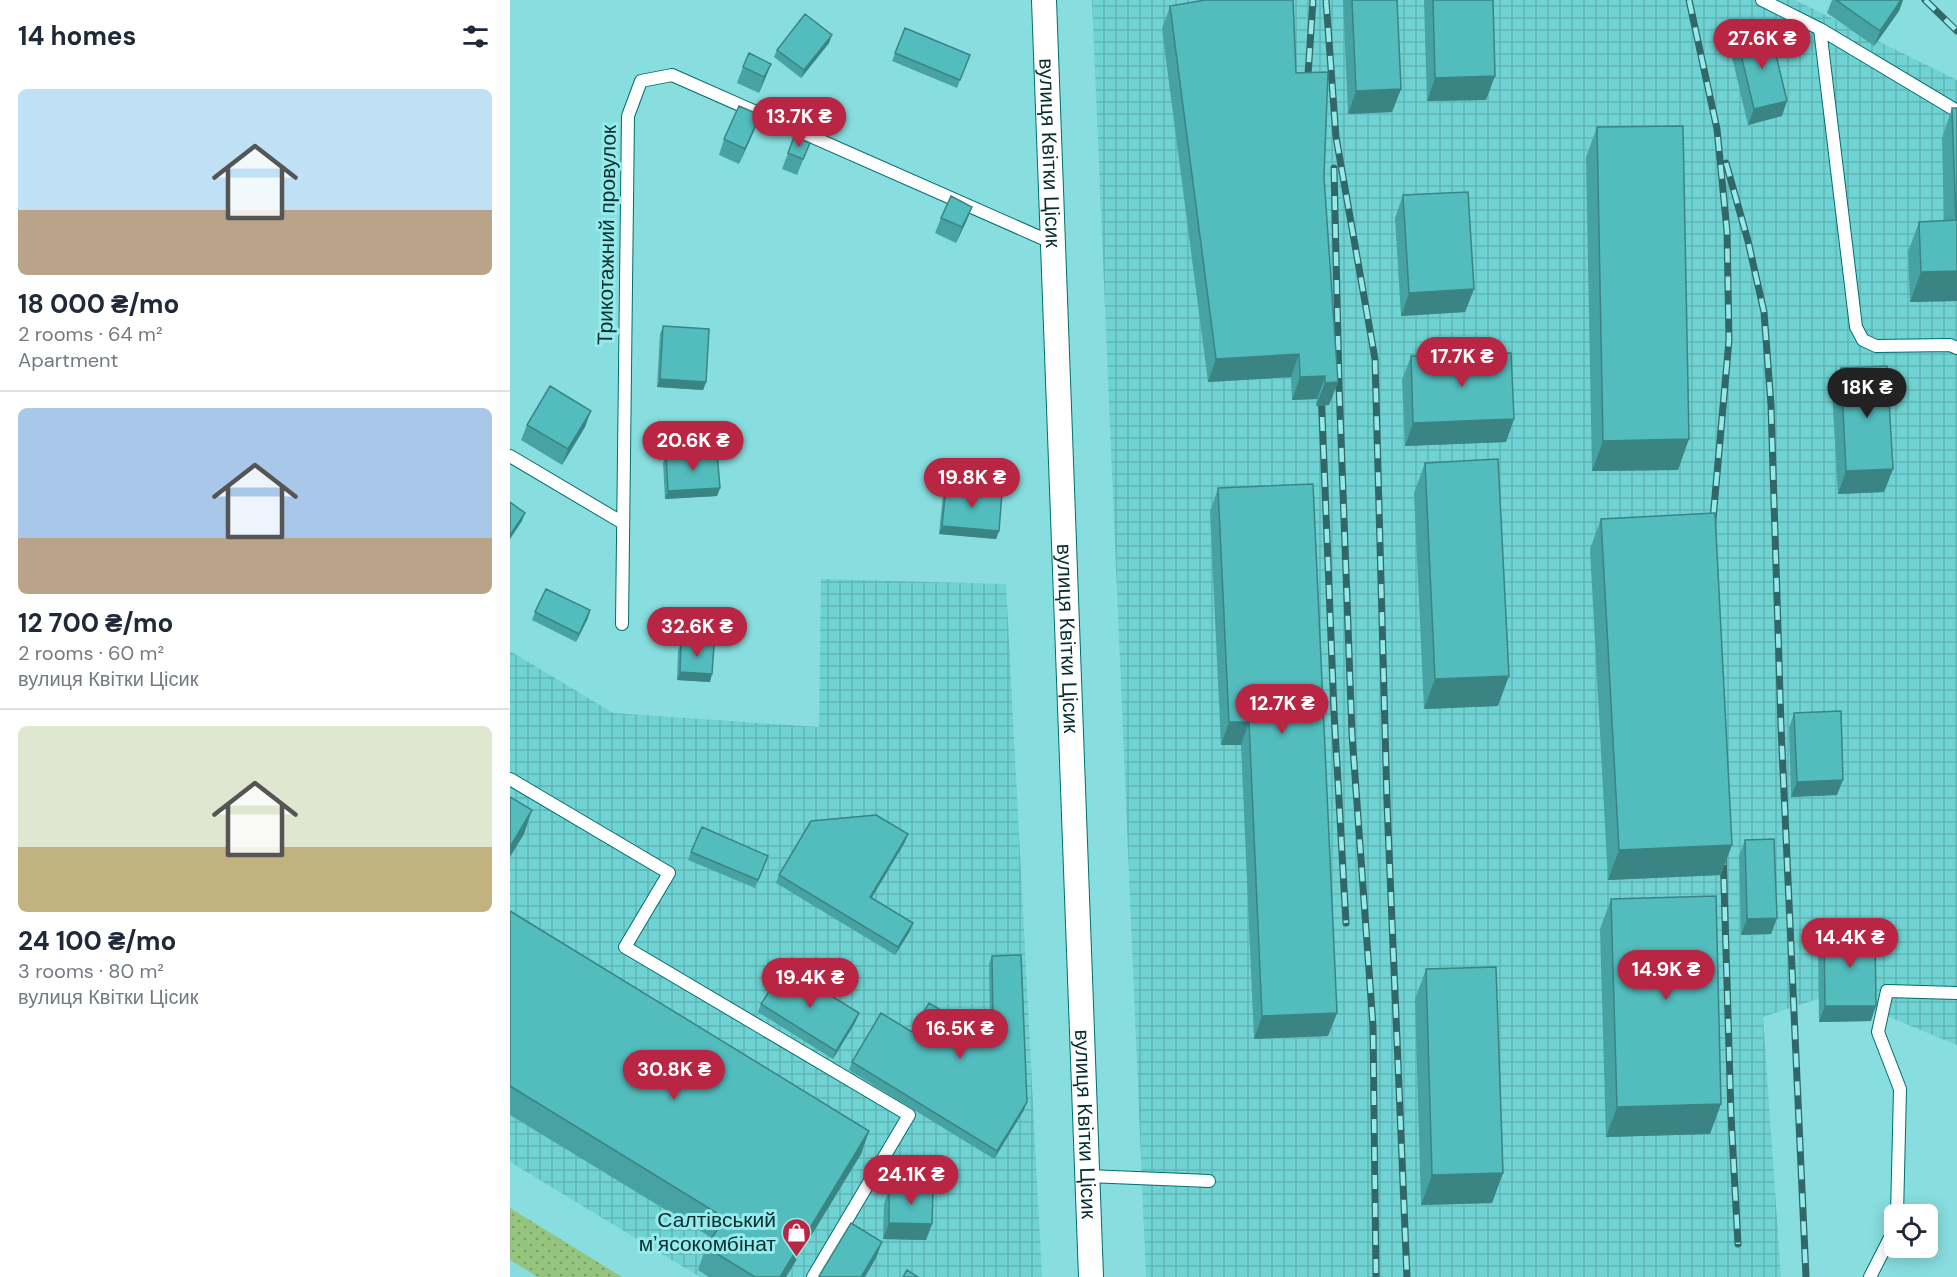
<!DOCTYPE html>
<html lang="en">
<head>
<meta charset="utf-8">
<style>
  :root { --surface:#fff; --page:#f6f6f7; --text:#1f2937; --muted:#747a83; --line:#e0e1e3; --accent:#b82643 }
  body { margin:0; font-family:"DM Sans",sans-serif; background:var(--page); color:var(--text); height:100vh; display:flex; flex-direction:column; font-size:22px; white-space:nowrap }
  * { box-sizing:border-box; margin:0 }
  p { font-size:20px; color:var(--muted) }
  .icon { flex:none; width:33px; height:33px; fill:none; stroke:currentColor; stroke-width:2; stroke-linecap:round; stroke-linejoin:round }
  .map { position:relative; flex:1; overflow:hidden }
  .details { display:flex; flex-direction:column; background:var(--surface); width:510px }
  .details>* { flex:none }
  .controls { position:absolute; left:1374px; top:1204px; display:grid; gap:12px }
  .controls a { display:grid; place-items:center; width:54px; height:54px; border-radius:9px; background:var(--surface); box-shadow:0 3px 15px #0003; font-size:30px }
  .price { position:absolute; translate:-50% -51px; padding:0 14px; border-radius:21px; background:var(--accent); color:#fff; font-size:20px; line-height:39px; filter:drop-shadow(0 2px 3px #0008) }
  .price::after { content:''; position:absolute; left:50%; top:36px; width:18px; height:14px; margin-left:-9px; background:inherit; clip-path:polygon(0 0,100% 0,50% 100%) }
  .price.on { background:#222; color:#fff }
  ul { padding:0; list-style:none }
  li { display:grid; align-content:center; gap:12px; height:318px; padding:0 18px }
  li+li { border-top:2px solid var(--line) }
  li span { display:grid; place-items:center; height:186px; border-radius:9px; color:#555 }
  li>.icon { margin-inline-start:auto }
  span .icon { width:108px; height:108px; fill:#fffc; stroke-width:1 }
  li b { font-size:26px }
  h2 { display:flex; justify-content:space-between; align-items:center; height:72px; padding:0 18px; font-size:26px }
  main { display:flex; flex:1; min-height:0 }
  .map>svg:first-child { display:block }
  .industrial { fill:url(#industrial-grid) }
  .grass { fill:url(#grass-dots) }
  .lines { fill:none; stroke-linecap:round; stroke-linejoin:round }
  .service-casing { stroke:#006e6f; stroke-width:14 }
  .minor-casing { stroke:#006e6f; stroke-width:26 }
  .service { stroke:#fff; stroke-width:12 }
  .minor { stroke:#fff; stroke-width:24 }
  .rail-casing { stroke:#326768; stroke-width:7 }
  .rail { stroke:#95ebeb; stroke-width:4.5; stroke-dasharray:14; stroke-linecap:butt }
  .wall { fill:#47a2a3 }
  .shaded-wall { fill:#3a8484 }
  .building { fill:#53bcbd; stroke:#3a8484; stroke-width:1.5 }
  .labels { text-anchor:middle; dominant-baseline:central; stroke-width:6; stroke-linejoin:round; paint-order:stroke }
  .street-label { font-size:21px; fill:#082e2f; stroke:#95ebeb }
  .poi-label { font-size:21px; fill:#082e2f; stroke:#95ebeb; text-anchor:end }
</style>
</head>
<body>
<main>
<section class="details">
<h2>14 homes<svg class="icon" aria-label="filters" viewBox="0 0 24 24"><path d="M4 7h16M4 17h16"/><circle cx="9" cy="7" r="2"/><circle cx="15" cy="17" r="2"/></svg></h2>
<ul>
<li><span style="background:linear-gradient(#bfe0f5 65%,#b9a48a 0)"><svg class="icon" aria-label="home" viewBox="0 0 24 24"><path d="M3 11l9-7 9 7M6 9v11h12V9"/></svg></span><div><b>18 000 ₴/mo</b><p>2 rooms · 64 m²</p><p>Apartment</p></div></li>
<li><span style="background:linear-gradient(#a9c7e8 70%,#b9a48a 0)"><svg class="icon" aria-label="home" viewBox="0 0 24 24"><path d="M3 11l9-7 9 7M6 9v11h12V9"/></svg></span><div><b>12 700 ₴/mo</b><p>2 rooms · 60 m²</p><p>вулиця Квітки Цісик</p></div></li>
<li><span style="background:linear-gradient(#dfe7d0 65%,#c2b280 0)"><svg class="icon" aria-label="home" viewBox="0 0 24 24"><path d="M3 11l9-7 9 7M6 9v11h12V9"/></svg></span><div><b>24 100 ₴/mo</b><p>3 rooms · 80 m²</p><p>вулиця Квітки Цісик</p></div></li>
</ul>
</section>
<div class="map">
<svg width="1447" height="1277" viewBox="0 0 1447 1277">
  <defs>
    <pattern id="industrial-grid" width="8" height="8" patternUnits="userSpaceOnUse" patternTransform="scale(1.5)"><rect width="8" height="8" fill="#70d3d3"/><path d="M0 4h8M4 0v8" fill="none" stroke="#60b5b5"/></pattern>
    <pattern id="grass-dots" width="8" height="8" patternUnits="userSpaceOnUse" patternTransform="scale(1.5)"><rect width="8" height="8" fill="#94c47e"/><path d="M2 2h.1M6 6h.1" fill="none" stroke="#77a068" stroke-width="1.8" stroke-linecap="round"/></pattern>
  </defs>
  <rect width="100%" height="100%" fill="#88ddde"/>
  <path class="industrial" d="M582,0H1285L1447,80V1045L1323,994L1253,1017L1271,1277H636Z
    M311,579L496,584L532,1277H190L0,1162V651L103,713L309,727Z"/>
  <path class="grass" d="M0,1208L112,1277H28L0,1260Z"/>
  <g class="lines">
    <defs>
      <path id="service" d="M1252,0L1310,29L1447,111
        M1310,29L1346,327L1353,340L1366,346L1440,345L1447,348
        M0,456L113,523
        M112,624L118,116L131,81L162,75L543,243
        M0,779L159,873L115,947L399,1115L303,1277
        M578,1176L699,1181
        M1387,1215L1390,1089L1368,1032L1377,991L1447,993
        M1360,1277L1384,1230"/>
      <g id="minor">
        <path id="s1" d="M534,0L581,1277"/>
      </g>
    </defs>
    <use href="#service" class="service-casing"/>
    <use href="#minor" class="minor-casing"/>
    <use href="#service" class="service"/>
    <use href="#minor" class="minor"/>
    <defs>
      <path id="rail" d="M816,0L826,137L865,359L877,803L897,1277
        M1179,0L1207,129L1217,231L1219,340L1202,530
        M1415,0L1447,31
        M797,90L803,0
        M1216,163L1238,241L1254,312L1261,405L1271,726L1296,1277
        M824,168L829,384L842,734L863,1026L866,1277
        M811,389L824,712L836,923
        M1213,851L1221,1115L1228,1244"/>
    </defs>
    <use href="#rail" class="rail-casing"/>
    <use href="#rail" class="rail"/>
  </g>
  <path class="wall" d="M833,0H887L891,89L882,112L838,114Z
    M914,0H983L976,100L917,101Z
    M1322,0H1393L1389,11L1364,46L1317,13Z
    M660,6L786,73L814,177L828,382L819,405L806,406L807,399L782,400L781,377L698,382L652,29Z
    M395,28L460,55L447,88L382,61Z
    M1227,38L1272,116L1238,125L1221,53Z
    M319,43L291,78L264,57L267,50Z
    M261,64L249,93L227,83L233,67Z
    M1442,108H1447V301L1400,302L1398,252L1409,222L1434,221L1432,138Z
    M1087,127L1168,470L1082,471L1076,157Z
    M244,131L229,164L209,155L214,139Z
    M300,143L287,175L272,169L278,153Z
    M893,195L964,289L955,312L891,316L885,218Z
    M462,207L456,222L446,243L425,233L431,218Z
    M153,326L196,382L193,390L147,387L150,334Z
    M901,356L1004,419L996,442L895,446L892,380Z
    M1331,368L1383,469L1374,492L1328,494L1322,391Z
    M17,425L75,427L52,465L11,440Z
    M156,456L210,488L207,496L155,499L153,463Z
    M915,463L988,706L914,709L904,493Z
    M436,487L489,531L486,539L429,534L433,495Z
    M708,488L827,1013L818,1036L744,1039L731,745H711L700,512Z
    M1091,519L1211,875L1098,880L1080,549Z
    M25,612L78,618L66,642L22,620Z
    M171,643L200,682L167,680L168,651Z
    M1284,713L1327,795L1281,797L1279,728Z
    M1235,840L1267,918L1261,934L1231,935L1229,856Z
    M395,842L362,898L400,931L385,955L266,883L269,875Z
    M181,852L255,864L245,888L178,860Z
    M1101,899L1200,1134L1096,1137L1090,929Z
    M0,911L359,1131L351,1154L276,1277H199L188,1270L196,1247L202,1238L0,1115Z
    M1314,932L1361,1021L1309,1022L1308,947Z
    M482,956L514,1110L484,1159L339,1070L342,1062L402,1032L473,1034V1030L476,1022L480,1021L479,964Z
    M916,969L993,1173L982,1203L911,1205L905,999Z
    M251,1004L346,1021L323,1059L248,1012Z
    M379,1189L422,1224L416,1240L373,1239L374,1204Z"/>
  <path class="shaded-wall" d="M1391,0H1393L1389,11L1364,46L1370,31Z
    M322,35L319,43L291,78L294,70Z
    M261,64L255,79L249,93L254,77Z
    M985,76L976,100L917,101L925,78Z
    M891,89L882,112L838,114L846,91Z
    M1277,101L1272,116L1238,125L1244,109Z
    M250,115L244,131L229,164L235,149Z
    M462,207L456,222L446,243L452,227Z
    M1447,271V301L1400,302L1411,272Z
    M964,289L955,312L891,316L899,293Z
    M789,354L781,377L698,382L706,359Z
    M815,376L807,399L782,400L790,377Z
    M150,379L196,382L193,390L147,387Z
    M828,382L819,405L806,406L815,383Z
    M81,411L75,427L52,465L58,449Z
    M1004,419L996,442L895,446L903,423Z
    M1179,439L1168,470L1082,471L1093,441Z
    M1383,469L1374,492L1328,494L1336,471Z
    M210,488L207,496L155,499L158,491Z
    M15,513L12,521L0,539V535Z
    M432,526L489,531L486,539L429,534Z
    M80,610L78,618L66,642L69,634Z
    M170,672L202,674L200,682L167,680Z
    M999,676L988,706L914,709L925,679Z
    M719,722H739L731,745H711Z
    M1333,780L1327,795L1281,797L1287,782Z
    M22,810L14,834L0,857V847Z
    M398,834L395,842L357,905L360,897Z
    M1222,845L1211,875L1098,880L1109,850Z
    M1267,918L1261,934L1231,935L1237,919Z
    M403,923L400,931L385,955L388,947Z
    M1315,1006H1366L1361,1021L1309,1022Z
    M349,1013L346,1021L323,1059L326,1051Z
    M827,1013L818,1036L744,1039L752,1016Z
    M517,1102L514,1110L484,1159L487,1151Z
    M1211,1104L1200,1134L1096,1137L1107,1107Z
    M359,1131L351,1154L276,1277H270Z
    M993,1173L982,1203L911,1205L922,1175Z
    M379,1223L422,1224L416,1240L373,1239Z
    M372,1242L366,1258L355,1277H351Z"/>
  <path class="building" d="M695,0H783L786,73L818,72L814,177L828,382L815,383V376L790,377L789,354L706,359L660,6Z
    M842,0H887L891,89L846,91Z
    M923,0H983L985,76L925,78Z
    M1326,0H1391L1370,31Z
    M295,14L322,35L294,70L267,50Z
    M395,28L460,55L450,80L385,53Z
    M1260,30L1277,101L1244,109L1227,38Z
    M239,53L261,64L254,77L233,67Z
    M229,106L250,115L235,149L214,139Z
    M1442,108H1447V271L1411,272L1409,222L1446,220Z
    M1173,126L1179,439L1093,441L1087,127Z
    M284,137L300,143L293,159L278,153Z
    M958,192L964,289L899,293L893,195Z
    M441,196L462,207L452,227L431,218Z
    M153,326L199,329L196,382L150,379Z
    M1001,353L1004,419L903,423L901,356Z
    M1377,366L1383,469L1336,471L1331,368Z
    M40,386L81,411L58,449L17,425Z
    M207,452L210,488L158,491L156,456Z
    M988,459L999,676L925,679L915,463Z
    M803,484L827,1013L752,1016L739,722H719L708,488Z
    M436,487L492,493L489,531L432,526Z
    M0,502L15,513L0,535Z
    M1205,513L1222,845L1109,850L1091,519Z
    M36,589L80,610L69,634L25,612Z
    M171,643L204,645L202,674L170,672Z
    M1331,711L1333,780L1287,782L1284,713Z
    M0,797L22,810L0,847Z
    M366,815L398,834L360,897L403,923L388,947L269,875L301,821Z
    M192,827L258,856L248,880L181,852Z
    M1264,839L1267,918L1237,919L1235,840Z
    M1206,896L1211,1104L1107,1107L1101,899Z
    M0,911L359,1131L270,1277H245L196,1247L215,1218L0,1086Z
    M1365,931L1366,1006H1315L1314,932Z
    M511,955L517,1102L487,1151L342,1062L371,1013L402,1032L419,1003L475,1036L476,1022L483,1020L482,956Z
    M275,967L349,1013L326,1051L251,1004Z
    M986,967L993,1173L922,1175L916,969Z
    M379,1189H423L422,1224L379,1223Z
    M341,1223L372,1242L351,1277H312L309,1276Z
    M397,1270L408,1277H393Z"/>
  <defs>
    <symbol id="shop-pin" viewBox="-11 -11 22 30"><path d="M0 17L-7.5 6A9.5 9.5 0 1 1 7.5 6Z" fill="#b82643" stroke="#95ebeb"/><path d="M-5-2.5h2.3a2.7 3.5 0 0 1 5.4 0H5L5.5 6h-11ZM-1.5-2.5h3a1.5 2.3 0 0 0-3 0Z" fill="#fff"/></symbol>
  </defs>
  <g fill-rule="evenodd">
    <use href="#shop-pin" x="270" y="1216" width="33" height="45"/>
  </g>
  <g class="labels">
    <g class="street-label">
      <text stroke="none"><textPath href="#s1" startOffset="153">вулиця Квітки Цісик</textPath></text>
      <text transform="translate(97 235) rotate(-89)">Трикотажний провулок</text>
      <text stroke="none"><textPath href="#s1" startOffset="639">вулиця Квітки Цісик</textPath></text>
      <text stroke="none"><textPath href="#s1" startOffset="1125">вулиця Квітки Цісик</textPath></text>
    </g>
    <g class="poi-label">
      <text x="266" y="1220">Салтівський<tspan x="266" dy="24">мʼясокомбінат</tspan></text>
    </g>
  </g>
</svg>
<div class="controls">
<a><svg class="icon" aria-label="locate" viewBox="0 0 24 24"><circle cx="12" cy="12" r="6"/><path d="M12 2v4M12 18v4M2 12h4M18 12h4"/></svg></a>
</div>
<b class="price" style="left:1252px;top:70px">27.6K ₴</b>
<b class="price" style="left:289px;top:148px">13.7K ₴</b>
<b class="price" style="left:952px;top:388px">17.7K ₴</b>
<b class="price on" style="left:1357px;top:419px">18K ₴</b>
<b class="price" style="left:183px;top:472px">20.6K ₴</b>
<b class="price" style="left:462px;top:509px">19.8K ₴</b>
<b class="price" style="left:187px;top:658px">32.6K ₴</b>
<b class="price" style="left:772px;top:735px">12.7K ₴</b>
<b class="price" style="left:1340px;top:969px">14.4K ₴</b>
<b class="price" style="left:1156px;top:1001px">14.9K ₴</b>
<b class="price" style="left:300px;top:1009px">19.4K ₴</b>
<b class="price" style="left:450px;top:1060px">16.5K ₴</b>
<b class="price" style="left:164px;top:1101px">30.8K ₴</b>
<b class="price" style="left:401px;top:1206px">24.1K ₴</b>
</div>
</main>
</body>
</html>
